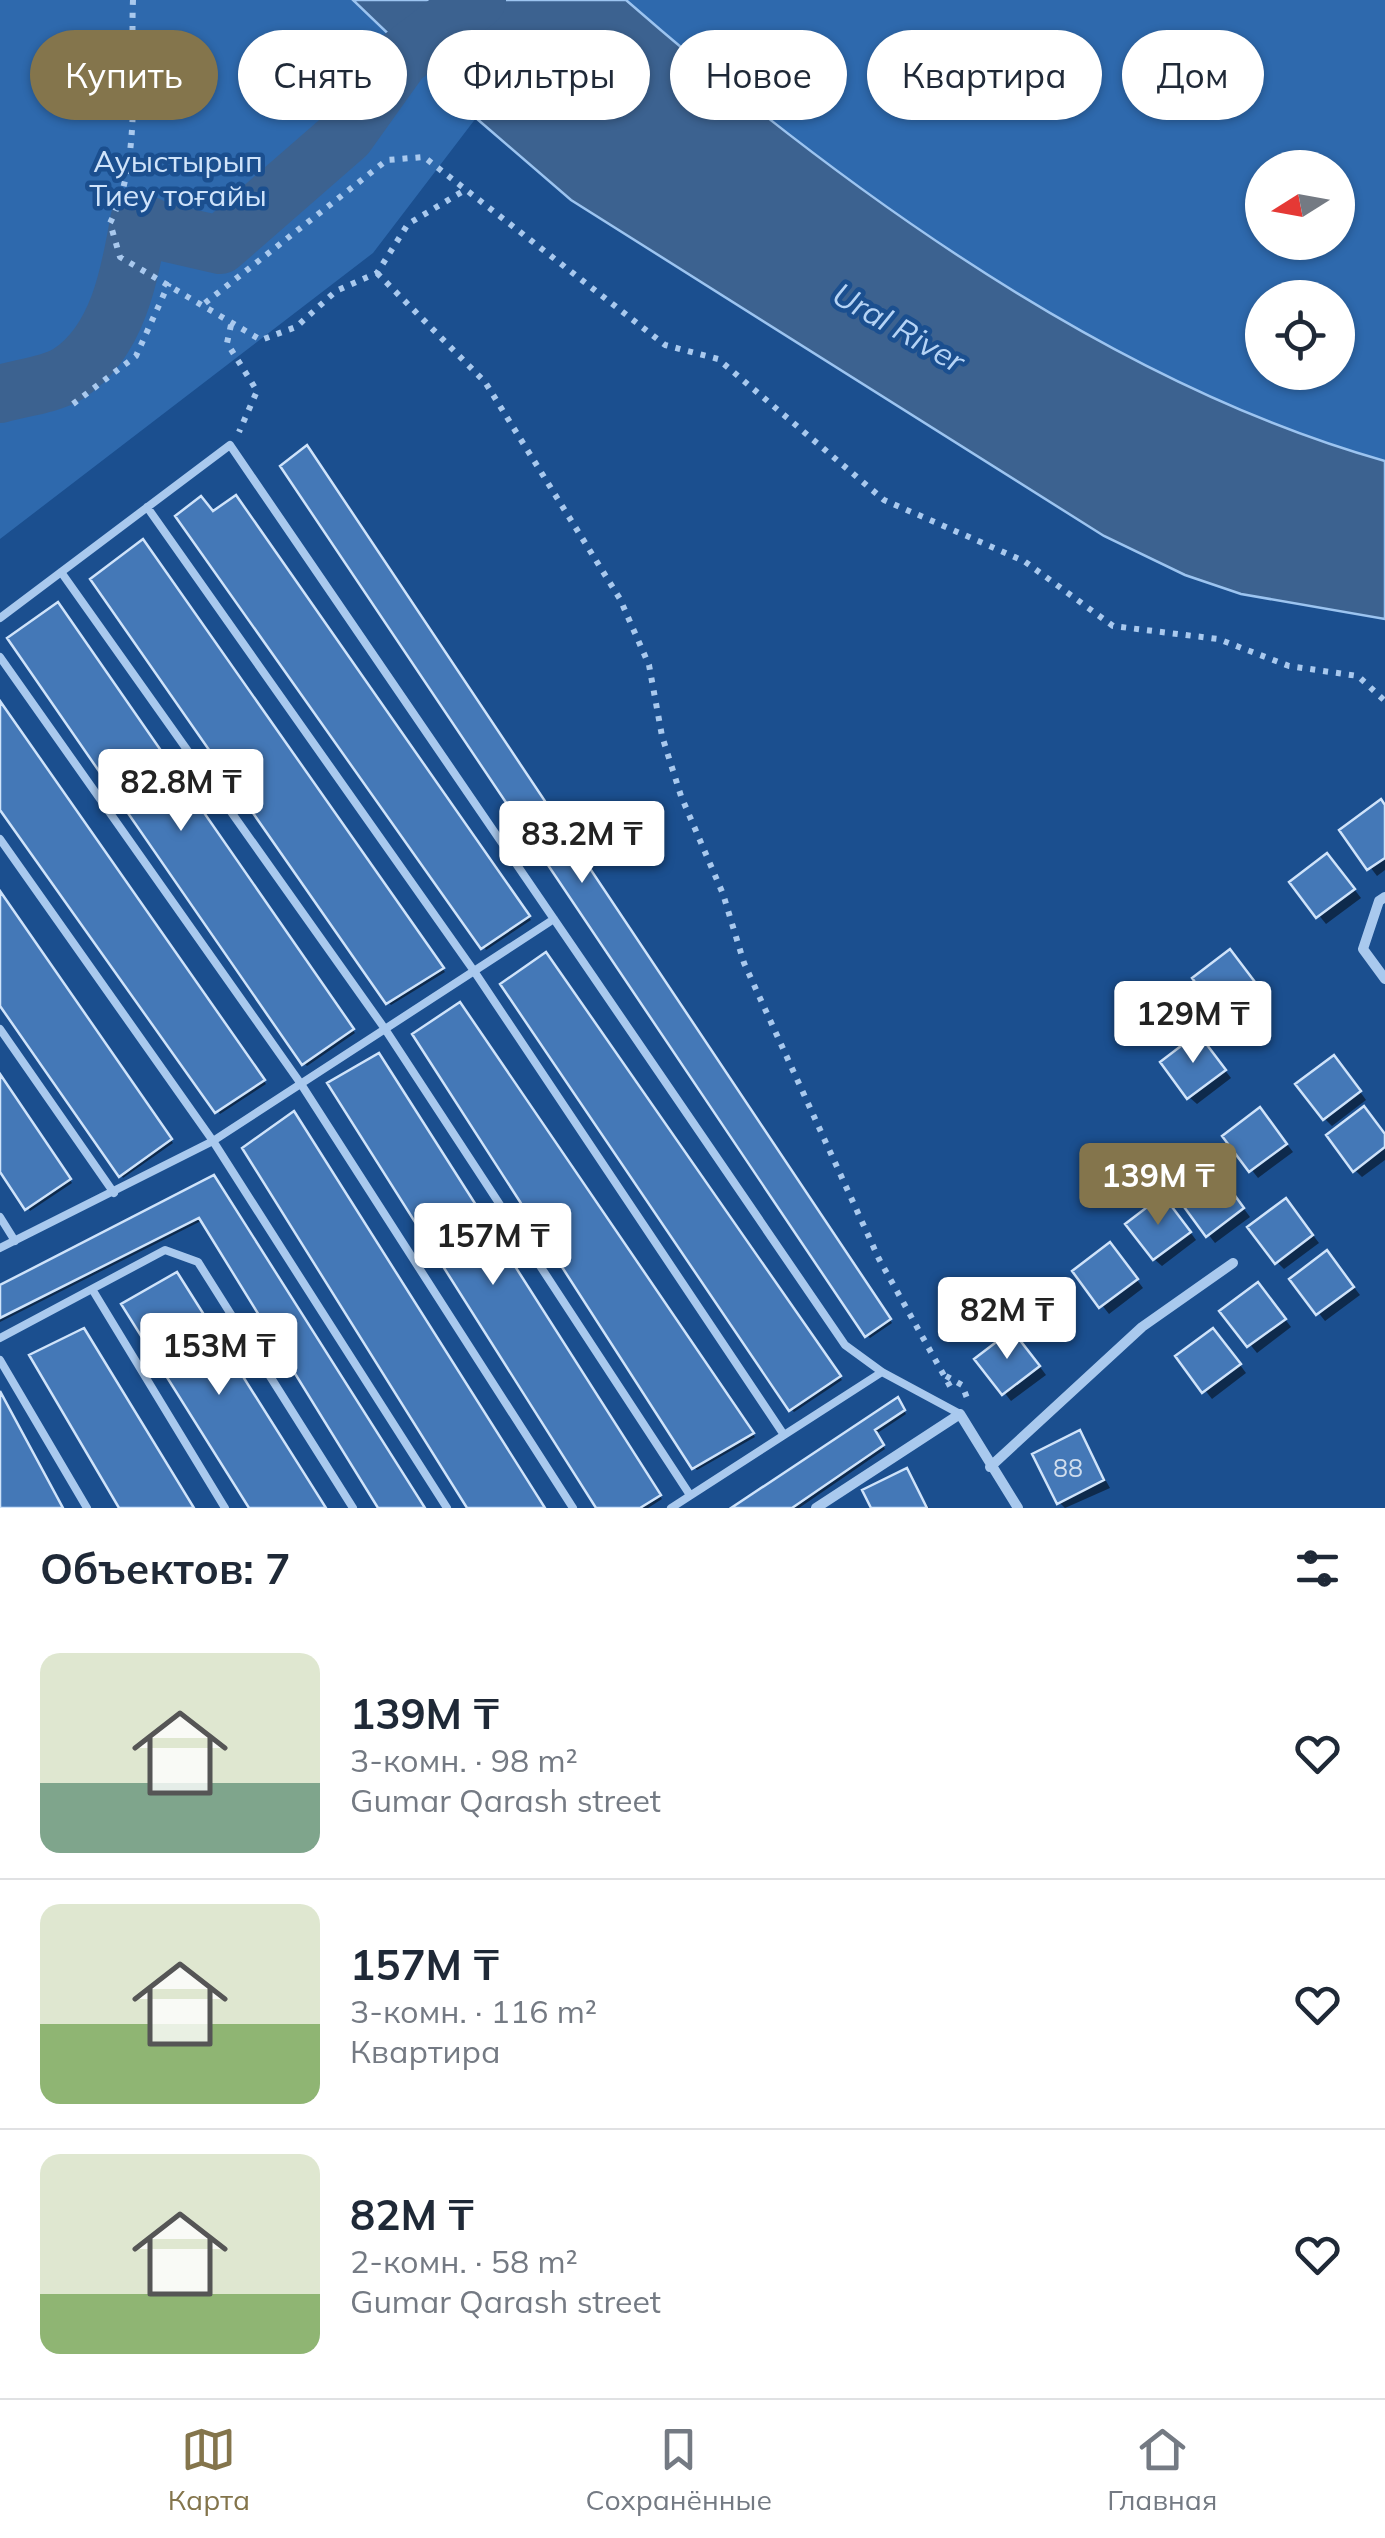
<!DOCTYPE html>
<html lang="ru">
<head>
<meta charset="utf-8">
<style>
  :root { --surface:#fff; --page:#f6f6f7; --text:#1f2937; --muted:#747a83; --line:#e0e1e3; --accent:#84754c }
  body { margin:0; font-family:Mulish,sans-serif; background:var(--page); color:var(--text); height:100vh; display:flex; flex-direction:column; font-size:38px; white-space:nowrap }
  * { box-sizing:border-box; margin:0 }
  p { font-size:32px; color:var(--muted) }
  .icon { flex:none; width:55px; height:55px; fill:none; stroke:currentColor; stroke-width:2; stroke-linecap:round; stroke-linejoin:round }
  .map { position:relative; height:1508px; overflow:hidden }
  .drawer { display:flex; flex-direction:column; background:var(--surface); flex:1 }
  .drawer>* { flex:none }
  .top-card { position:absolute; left:30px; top:30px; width:1325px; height:90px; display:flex; gap:20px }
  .needle { width:65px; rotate:259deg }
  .buttons { position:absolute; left:1245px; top:150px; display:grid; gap:20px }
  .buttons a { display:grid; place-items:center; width:110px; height:110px; border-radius:50%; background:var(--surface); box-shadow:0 2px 8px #0004; font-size:50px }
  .price { position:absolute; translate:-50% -85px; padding:0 22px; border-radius:10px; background:#fff; color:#222; font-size:32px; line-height:65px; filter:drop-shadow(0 2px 5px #0008) }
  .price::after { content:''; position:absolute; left:50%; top:60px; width:30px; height:22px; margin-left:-15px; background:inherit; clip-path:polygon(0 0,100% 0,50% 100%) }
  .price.on { background:var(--accent); color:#fff }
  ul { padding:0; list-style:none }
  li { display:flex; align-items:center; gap:30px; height:250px; padding:0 40px }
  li+li { border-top:2px solid var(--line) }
  li span { display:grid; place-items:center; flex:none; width:280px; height:200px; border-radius:20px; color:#555 }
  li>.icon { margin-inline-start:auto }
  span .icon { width:120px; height:120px; fill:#fffc; stroke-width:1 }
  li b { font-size:42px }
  h2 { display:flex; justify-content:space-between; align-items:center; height:120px; padding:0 40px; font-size:42px }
  .pill { padding:0 35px; border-radius:45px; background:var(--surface); box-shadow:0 2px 8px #0004; font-size:35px; line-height:90px }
  .pill.on { background:var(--accent); color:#fff }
  .dock { display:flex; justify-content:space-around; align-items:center; height:140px; border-top:2px solid var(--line); background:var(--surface); font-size:28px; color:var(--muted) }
  .dock a { display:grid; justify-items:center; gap:5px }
  .dock .on { color:var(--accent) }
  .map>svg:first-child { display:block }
  .green { fill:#2e69ad; fill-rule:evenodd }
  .water { fill:#3c6290; stroke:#9cc4f0; stroke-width:2.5 }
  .shadow { fill:#0007 }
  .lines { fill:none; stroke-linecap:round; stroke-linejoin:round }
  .river { stroke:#3c6290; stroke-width:58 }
  .building { fill:#4478b7; stroke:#cfe3fa; stroke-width:2.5 }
  .path { stroke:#a9c9ee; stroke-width:6; stroke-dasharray:5 8; stroke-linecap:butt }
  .service { stroke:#a9c9ee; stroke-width:8 }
  .minor { stroke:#a9c9ee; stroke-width:10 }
  .labels { text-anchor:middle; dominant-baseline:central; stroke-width:9; stroke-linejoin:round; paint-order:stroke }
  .number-label { font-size:25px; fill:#d0dded }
  .park-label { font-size:30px; fill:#cfe3fa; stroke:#1b4f8f }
  .water-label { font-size:32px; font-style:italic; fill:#b5d3f5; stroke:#1b4f8f }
</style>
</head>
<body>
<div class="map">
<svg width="1385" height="1508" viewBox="0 0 1385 1508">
  <rect width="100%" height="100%" fill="#1b4f8f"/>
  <path class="green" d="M0,0H353L476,118L373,253L0,539Z
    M626,0H1385V461C1111,384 839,186 626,0ZM1262,168H1338V242H1262ZM1262,298H1338V372H1262Z"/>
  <path class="water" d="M353,0H626C839,186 1111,384 1385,461V619L1241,594L1185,575L1104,536L571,200L476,118Z"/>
  <path class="shadow" d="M310,451L892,1323L870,1338L867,1335Z
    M239,502L531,920L486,950L213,514Z
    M145,545L445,972L391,1005L388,1002Z
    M61,609L355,1033L307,1066L304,1063Z
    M0,704L266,1084L220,1114L0,805Z
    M1385,807V870L1377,876L1342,830Z
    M1334,863L1361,898L1326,924L1292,882Z
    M0,893L173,1143L123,1178L0,1001Z
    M549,958L842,1380L794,1412L791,1409Z
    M1237,960L1263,994L1229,1020L1221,1013Z
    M462,1008L755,1437L697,1470L694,1467Z
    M1205,1044L1231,1078L1197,1104L1189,1097Z
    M381,1059L662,1499L648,1508H599Z
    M1341,1065L1366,1100L1332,1126L1325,1119Z
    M0,1076L72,1183L30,1211L0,1168Z
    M1267,1118L1293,1152L1258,1178L1225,1136Z
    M1385,1136V1160L1362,1177L1355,1170Z
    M216,1181L424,1508H381L203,1220L0,1322V1287Z
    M1224,1182L1250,1217L1215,1243L1182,1201Z
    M1171,1206L1196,1240L1162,1266L1154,1259Z
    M1293,1209L1319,1243L1284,1269L1277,1262Z
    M1117,1253L1143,1288L1109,1314L1075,1271Z
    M1334,1261L1360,1295L1325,1321L1292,1279Z
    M1265,1293L1291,1327L1257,1353L1223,1311Z
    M1220,1338L1246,1373L1212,1399L1179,1357Z
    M1020,1340L1046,1375L1011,1401L978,1359Z
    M900,1403L906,1414L876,1434L885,1449L799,1508H736Z
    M1079,1433L1110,1488L1065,1508L1059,1502Z
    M907,1471L929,1508H874Z"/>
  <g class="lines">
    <path class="river" d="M0,394C20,388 50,385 68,374C118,342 130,274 139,221L159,231L220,245L346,135L401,58L477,0"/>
  </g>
  <path class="building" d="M307,445L891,1319L865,1337L280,466Z
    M236,495L530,916L481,949L175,516L201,496L213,511Z
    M143,539L444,968L386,1004L90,579Z
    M58,602L354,1029L302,1065L7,638Z
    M0,701L265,1080L215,1113L0,810Z
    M1381,799L1385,805V858L1367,870L1339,830Z
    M1327,853L1355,889L1316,918L1289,882Z
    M0,891L172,1139L119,1177L0,1006Z
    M1230,949L1258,986L1219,1015L1192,978Z
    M546,952L841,1376L789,1411L500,984Z
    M460,1002L754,1433L692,1469L412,1034Z
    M1198,1033L1226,1070L1187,1099L1160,1062Z
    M379,1053L661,1495L640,1508H596L327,1083Z
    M1334,1055L1361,1091L1323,1120L1295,1084Z
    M0,1074L71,1179L25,1210L0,1172Z
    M1364,1106L1385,1134V1147L1353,1172L1326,1135Z
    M1260,1107L1287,1144L1249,1172L1222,1136Z
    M294,1111L545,1508H467L242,1148Z
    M1217,1171L1244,1208L1206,1237L1179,1200Z
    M214,1175L425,1508H378L199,1218L0,1318V1285Z
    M1163,1195L1191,1232L1153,1260L1125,1224Z
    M1286,1198L1313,1235L1275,1264L1247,1227Z
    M1110,1242L1138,1279L1099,1308L1072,1271Z
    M1327,1250L1354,1287L1316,1315L1289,1279Z
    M177,1272L326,1508H249L121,1304Z
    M1258,1282L1286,1319L1247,1347L1219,1311Z
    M84,1328L194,1508H119L29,1355Z
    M1213,1328L1241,1364L1202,1393L1175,1356Z
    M1012,1330L1040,1366L1002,1395L974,1359Z
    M0,1391L63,1508H0Z
    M898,1397L905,1410L875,1430L884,1445L792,1508H731Z
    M1080,1430L1104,1480L1057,1504L1032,1454Z
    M907,1468L927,1508H871L862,1490Z"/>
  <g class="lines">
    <path class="path" d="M133,0C130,70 143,158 110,223L120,257L261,340L296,327L336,291L377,273L408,224L465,190
      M377,273L485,382L620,599L649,665L662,736L681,796L723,894L744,963L879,1259L951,1388
      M205,303L387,160L424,157L665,345L718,359L884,500L1024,561L1113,626L1218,639L1289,666L1358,676L1385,701
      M231,325L227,343L257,391L239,432
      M73,404L136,356L169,283
      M946,1376L962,1385L967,1398"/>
    <path class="service" d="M147,507L474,971L784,1435
      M61,572L385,1029L690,1495
      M0,618L230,445L845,1345L882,1372L960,1414
      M0,657L301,1084L573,1508
      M0,839L213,1141L447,1508
      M0,1029L114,1193
      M0,1217L15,1241
      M0,1248L213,1141L554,919
      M92,1289L225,1508
      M0,1338L165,1250L198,1262L353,1508
      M0,1360L87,1508
      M671,1508L882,1372"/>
    <path class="minor" d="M1385,897L1379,901L1363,949L1385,979
      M990,1467L1142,1327L1233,1263
      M816,1508L960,1414L1018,1508"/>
  </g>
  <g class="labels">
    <g class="number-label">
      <text x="1068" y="1467">88</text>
    </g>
    <g class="park-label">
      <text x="178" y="161">Ауыстырып<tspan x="178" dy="34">Тиеу тоғайы</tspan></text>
    </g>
    <g class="water-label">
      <text transform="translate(899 327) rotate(30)">Ural River</text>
    </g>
  </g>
</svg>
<div class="buttons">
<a><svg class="needle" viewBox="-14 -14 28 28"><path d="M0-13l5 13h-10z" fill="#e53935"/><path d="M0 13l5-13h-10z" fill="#747a83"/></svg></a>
<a><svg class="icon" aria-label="locate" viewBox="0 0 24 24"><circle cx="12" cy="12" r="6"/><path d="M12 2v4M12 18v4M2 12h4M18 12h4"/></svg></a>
</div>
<b class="price" style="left:181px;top:834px">82.8M ₸</b>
<b class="price" style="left:582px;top:886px">83.2M ₸</b>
<b class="price" style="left:1193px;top:1066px">129M ₸</b>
<b class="price on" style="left:1158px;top:1228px">139M ₸</b>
<b class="price" style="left:493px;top:1288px">157M ₸</b>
<b class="price" style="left:1007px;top:1362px">82M ₸</b>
<b class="price" style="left:219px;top:1398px">153M ₸</b>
<div class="top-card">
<a class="pill on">Купить</a>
<a class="pill">Снять</a>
<a class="pill">Фильтры</a>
<a class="pill">Новое</a>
<a class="pill">Квартира</a>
<a class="pill">Дом</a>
</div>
</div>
<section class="drawer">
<h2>Объектов: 7<svg class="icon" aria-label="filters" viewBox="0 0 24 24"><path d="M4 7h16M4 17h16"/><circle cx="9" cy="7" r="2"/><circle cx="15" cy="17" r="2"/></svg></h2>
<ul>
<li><span style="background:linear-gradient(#dfe7d0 65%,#7fa58c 0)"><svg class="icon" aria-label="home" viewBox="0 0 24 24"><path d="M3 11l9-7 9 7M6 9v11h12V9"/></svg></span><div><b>139M ₸</b><p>3-комн. · 98 m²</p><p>Gumar Qarash street</p></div><svg class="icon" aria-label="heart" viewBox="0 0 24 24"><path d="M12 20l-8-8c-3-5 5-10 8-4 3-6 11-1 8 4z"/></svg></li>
<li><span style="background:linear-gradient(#dfe7d0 60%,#8fb573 0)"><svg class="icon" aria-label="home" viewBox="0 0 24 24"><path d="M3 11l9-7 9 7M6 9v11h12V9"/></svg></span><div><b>157M ₸</b><p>3-комн. · 116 m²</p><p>Квартира</p></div><svg class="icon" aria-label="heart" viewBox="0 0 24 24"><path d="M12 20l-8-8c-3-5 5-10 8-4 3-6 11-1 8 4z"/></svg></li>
<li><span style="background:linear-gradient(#dfe7d0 70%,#8fb573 0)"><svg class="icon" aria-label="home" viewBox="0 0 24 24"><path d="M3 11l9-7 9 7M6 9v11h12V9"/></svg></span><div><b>82M ₸</b><p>2-комн. · 58 m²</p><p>Gumar Qarash street</p></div><svg class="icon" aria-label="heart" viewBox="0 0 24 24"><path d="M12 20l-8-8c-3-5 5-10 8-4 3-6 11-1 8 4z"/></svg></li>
</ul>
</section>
<nav class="dock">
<a class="on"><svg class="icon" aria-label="map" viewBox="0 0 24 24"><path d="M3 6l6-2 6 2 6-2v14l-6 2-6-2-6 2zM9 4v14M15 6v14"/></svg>Карта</a>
<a><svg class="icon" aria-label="saved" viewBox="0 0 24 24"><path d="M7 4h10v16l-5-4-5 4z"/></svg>Сохранённые</a>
<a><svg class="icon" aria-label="home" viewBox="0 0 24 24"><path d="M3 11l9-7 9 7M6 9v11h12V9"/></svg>Главная</a>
</nav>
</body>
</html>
